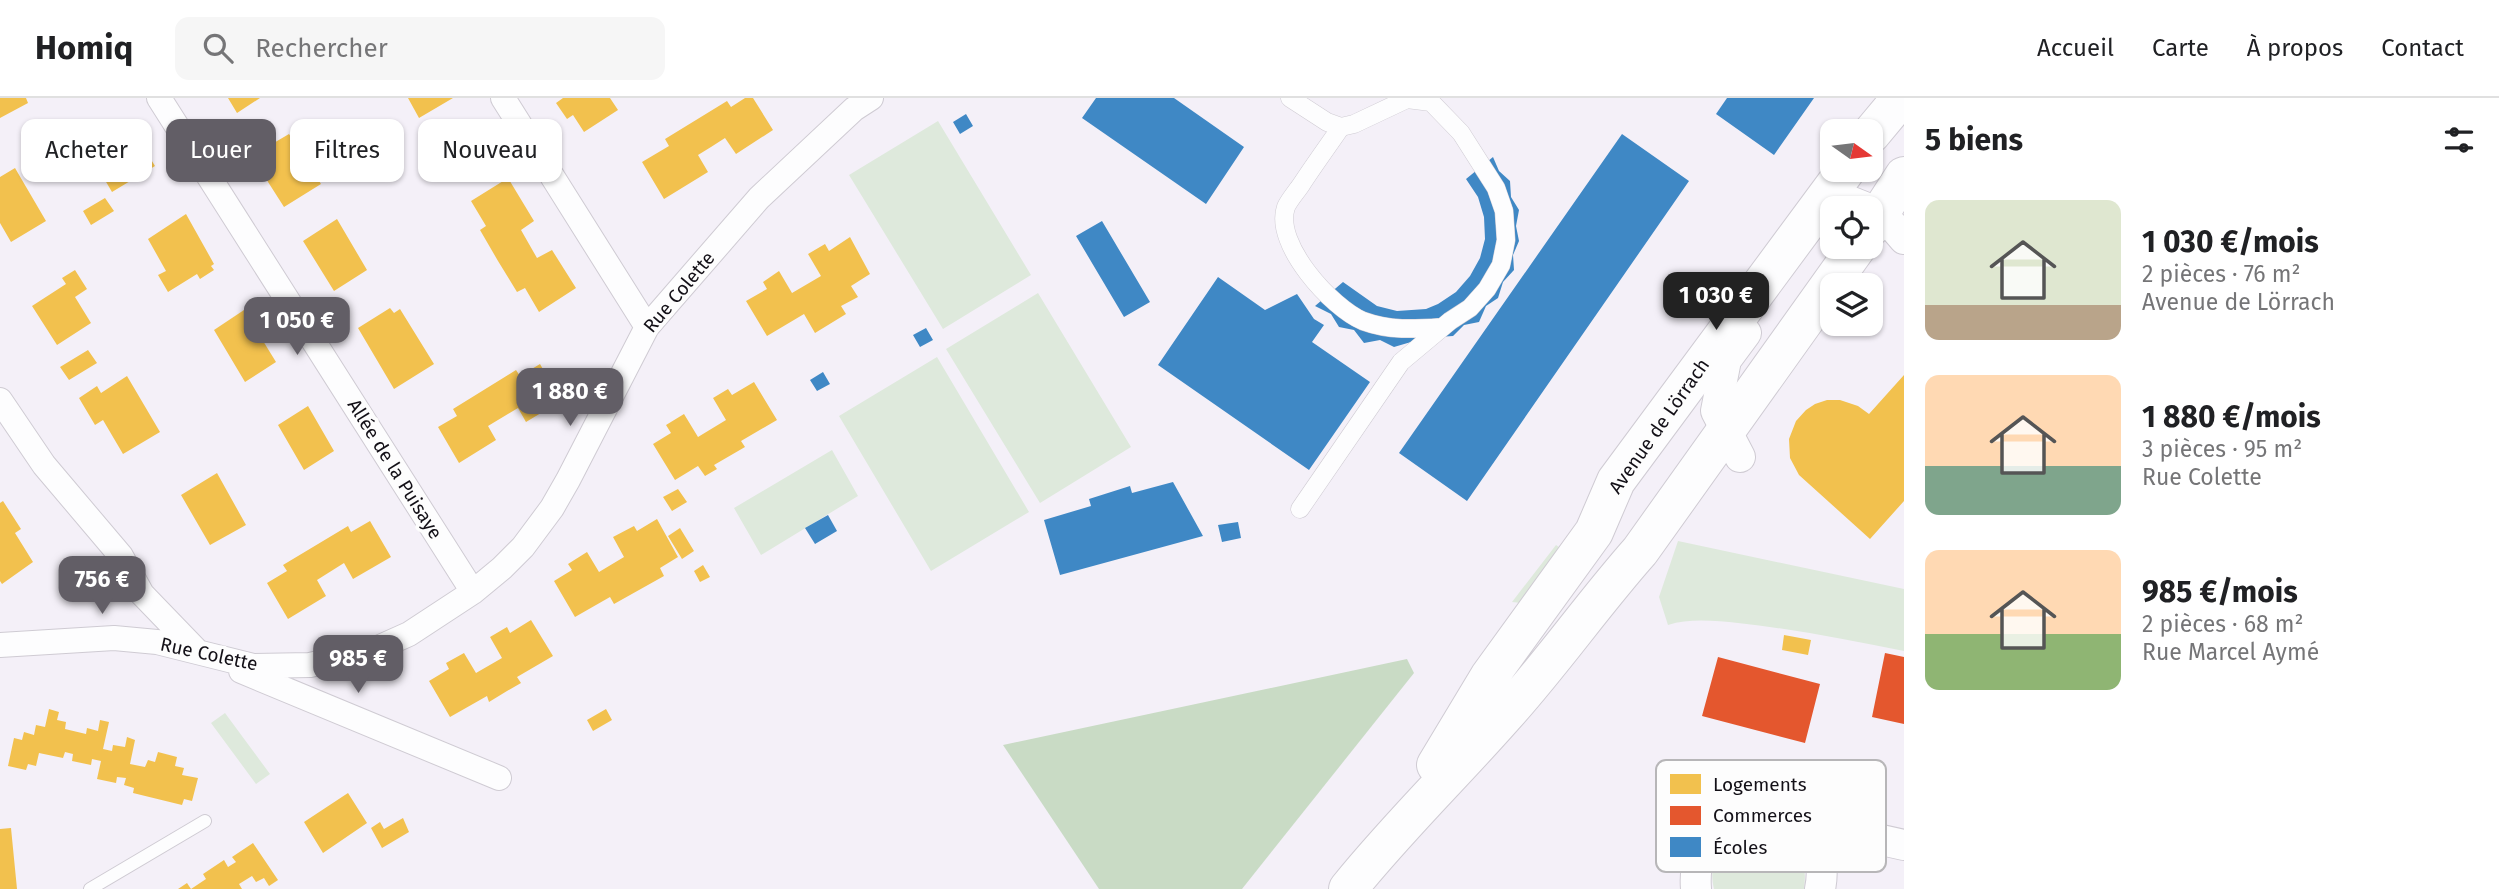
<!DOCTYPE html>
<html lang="fr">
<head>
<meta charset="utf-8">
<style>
  :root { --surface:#fff; --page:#f6f6f6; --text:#202124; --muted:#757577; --line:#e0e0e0; --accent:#625e66 }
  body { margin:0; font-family:"Fira Sans",sans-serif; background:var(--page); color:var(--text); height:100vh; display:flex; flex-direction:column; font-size:26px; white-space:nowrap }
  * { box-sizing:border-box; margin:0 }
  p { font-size:23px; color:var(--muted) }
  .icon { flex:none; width:38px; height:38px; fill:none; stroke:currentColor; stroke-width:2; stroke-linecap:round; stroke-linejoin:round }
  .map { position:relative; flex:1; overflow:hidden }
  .side { display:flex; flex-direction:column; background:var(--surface); width:595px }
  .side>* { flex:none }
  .top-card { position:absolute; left:21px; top:21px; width:665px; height:63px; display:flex; gap:14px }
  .needle { width:46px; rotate:104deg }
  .buttons { position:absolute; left:1820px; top:21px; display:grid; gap:14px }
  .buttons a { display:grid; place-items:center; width:63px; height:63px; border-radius:14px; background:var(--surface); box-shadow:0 2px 5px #0004; font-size:35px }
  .price { position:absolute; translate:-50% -60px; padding:0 16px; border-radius:14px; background:var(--accent); color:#fff; font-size:23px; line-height:46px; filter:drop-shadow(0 2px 4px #0008) }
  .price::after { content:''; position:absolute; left:50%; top:42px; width:21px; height:16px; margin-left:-10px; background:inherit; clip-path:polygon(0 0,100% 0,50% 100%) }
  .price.active { background:#222; color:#fff }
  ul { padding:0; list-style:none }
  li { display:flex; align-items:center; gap:21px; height:175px; padding:0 21px }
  li span { display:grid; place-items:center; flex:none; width:196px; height:140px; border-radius:14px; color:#555 }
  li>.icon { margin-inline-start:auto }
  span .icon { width:84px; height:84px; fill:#fffc; stroke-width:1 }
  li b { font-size:30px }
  h2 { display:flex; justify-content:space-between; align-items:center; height:84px; padding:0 21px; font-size:30px }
  .pill { padding:0 24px; border-radius:14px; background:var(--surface); box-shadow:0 2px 5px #0004; font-size:24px; line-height:63px }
  .pill.active { background:var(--accent); color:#fff }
  header { display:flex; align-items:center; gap:42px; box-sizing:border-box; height:98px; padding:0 35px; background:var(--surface); border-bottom:2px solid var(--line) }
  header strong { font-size:33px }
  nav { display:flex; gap:38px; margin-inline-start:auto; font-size:24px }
  .search { width:490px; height:63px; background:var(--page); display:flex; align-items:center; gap:18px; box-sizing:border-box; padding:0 24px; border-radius:14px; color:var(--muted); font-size:26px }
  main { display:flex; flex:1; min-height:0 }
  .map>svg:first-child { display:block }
  .green { fill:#dee9dc }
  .forest { fill:#c9dbc5 }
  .homes { fill:#f2c14e }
  .shops { fill:#e4572e }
  .schools { fill:#3f88c5 }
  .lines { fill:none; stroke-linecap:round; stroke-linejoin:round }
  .service-casing { stroke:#cfcbd3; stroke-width:14 }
  .pedestrian-casing { stroke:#cfcbd3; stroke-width:19 }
  .minor-casing { stroke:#cfcbd3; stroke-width:26 }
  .tertiary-casing { stroke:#cfcbd3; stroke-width:32 }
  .primary-casing { stroke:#cfcbd3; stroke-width:40 }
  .service { stroke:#fdfdfe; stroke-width:12 }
  .pedestrian { stroke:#fdfdfe; stroke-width:18 }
  .minor { stroke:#fdfdfe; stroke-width:24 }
  .tertiary { stroke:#fdfdfe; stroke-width:30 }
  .primary { stroke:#fdfdfe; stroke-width:38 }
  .labels { text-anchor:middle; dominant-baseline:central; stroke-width:7; stroke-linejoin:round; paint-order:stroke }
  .street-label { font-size:19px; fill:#131017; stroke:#fdfdfd }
  .key { fill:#fdfdfd; stroke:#b7b6b8; stroke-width:2 }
  .key-label { font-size:19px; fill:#131017 }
</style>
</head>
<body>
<header>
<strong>Homiq</strong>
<div class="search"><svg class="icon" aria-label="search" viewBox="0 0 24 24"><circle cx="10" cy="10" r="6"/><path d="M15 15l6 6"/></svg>Rechercher</div>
<nav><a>Accueil</a><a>Carte</a><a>À propos</a><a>Contact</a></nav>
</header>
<main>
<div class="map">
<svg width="1904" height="791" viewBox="0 0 1904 791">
  <rect width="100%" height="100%" fill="#f4f0f8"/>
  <path class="green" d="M938,23L1031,177L943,231L849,77Z
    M1038,195L1131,349L1040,405L946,251Z
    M937,259L1029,414L931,473L839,318Z
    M832,352L858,398L761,457L734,410Z
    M1678,443L1904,491V553C1849,542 1794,531 1738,525C1716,523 1690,520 1668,527L1659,499Z
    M1556,447L1569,456L1530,506L1512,504Z
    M225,615L270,676L256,686L211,625Z
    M1758,731C1793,735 1809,756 1804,791H1714C1706,758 1727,737 1758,731Z"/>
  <path class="forest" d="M1407,561L1414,575L1242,791H1099L1003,647Z"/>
  <path class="homes" d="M0,0H26L28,5L0,20Z
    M228,0H260L237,15Z
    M408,0H453L419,20Z
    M563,0H610L618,12L584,34L573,17L567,21L556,5Z
    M745,0H753L773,32L736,56L725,40L711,49L698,57L708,74L664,101L642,64L669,48L665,41L727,3L731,9Z
    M131,29L155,68L112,94L89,55Z
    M289,36L321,86L284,109L247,51L267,39L272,46Z
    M15,70L46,123L11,144L0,125V79Z
    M508,80L534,123L521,132L537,160L552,152L576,190L539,214L525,190L517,194L498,163L480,132L486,128L471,103Z
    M105,100L114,113L91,127L83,113Z
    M186,116L214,166L211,168L214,172L200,181L197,176L168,194L158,177L166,173L148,141Z
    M337,121L367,172L334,193L303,143Z
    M850,139L870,176L851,188L858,199L841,208L846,216L815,235L804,216L767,238L746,203L767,191L763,184L779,173L792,195L821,178L808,156L825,146L829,153Z
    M75,172L87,191L75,199L91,225L57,247L32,208L66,186L62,180Z
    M390,210L394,215L400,211L434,266L394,291L358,230Z
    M244,212L276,264L245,284L214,232Z
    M88,252L97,265L69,282L60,269Z
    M540,266L561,303L526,324L518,310L488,328L496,342L459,365L438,329L457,318L453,311L516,272L520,278Z
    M1904,277V403L1870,441L1799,377L1790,360L1789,341L1796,323L1806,312L1815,306L1827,302H1840L1858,308L1869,316Z
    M127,278L160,334L123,356L103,322L95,327L79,300L97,288L101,295Z
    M754,284L777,322L741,343L745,349L714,367L717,371L705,378L698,368L675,382L653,346L671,335L666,327L684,316L698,339L726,322L713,300L728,291L732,297Z
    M308,308L334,353L304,372L278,327Z
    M217,375L246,427L210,447L181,397Z
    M678,391L687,404L672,413L663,399Z
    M3,403L21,431L15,435L33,464L2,486L0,483V405Z
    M657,421L678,459L660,470L664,478L614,506L610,499L575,519L554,483L572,472L568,466L587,454L599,474L624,459L613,439L634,428L637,433Z
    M370,423L391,459L353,481L344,465L317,482L326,498L288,521L267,485L287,473L283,467L348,428L351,434Z
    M680,430L694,453L682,461L668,438Z
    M703,467L710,479L700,484L694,473Z
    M531,522L553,558L517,579L521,585L507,593L489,604L487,598L450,619L429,583L449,571L446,565L464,555L476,575L502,560L490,539L507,529L510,535Z
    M1784,537L1811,542L1808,557L1782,552Z
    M49,611L59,614L57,622L66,624L65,631L86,636L87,630L98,633L100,622L109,624L103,651L112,653L113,647L125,649L127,639L135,642L130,666L145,669L148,662L155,664L158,654L177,659L175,668L184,670L182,677L198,680L192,703L184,701L182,707L133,695L134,690L124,687L126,680L117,679L116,685L97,681L101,663L92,661L91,667L72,663L73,656L65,654L63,660L39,655L36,668L28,666L26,672L8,668L14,640L22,642L24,634L34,637L36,627L45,629Z
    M606,611L612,622L593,633L587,622Z
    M348,695L367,725L323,755L304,724Z
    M403,720L409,734L382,750L371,730L380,724L384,731Z
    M11,730L17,791H0V731Z
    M253,745L278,782L269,788L264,780L256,784L252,778L239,786L242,791H178L187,785L191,791L206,781L203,776L224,762L228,769L236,764L232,759Z"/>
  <path class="shops" d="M1885,555L1904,559V626L1872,619Z
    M1718,559L1820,586L1805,645L1702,618Z"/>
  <path class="schools" d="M1096,0H1174L1244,49L1206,106L1082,20Z
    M1727,0H1814L1774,57L1716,16Z
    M966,16L973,28L960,36L953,24Z
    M1622,36L1689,83L1467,403L1399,355Z
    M1493,59L1499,73L1510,83L1511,99L1519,112L1516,128L1519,143L1513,157L1514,172L1503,184L1498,200L1486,208L1479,224L1464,227L1453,238L1438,239L1424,248L1411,244L1394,249L1380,242L1364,245L1354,232L1339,229L1331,216L1315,208L1343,184L1377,208L1397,213L1426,211L1438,206L1456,194L1470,178L1480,160L1485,141L1484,119L1478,99L1466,81Z
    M1102,123L1150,204L1124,219L1076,138Z
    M1218,179L1265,212L1297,196L1314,221L1324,227L1312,244L1370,284L1309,372L1158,267Z
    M926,230L933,242L920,249L913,237Z
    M823,274L830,286L817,293L810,282Z
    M1173,384L1203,438L1060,477L1044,422L1091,408L1089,401L1130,388L1132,395Z
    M828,417L837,433L815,446L805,430Z
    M1238,424L1241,440L1222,444L1218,427Z"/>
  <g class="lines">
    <defs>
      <path id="service" d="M1670,752L1699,759
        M90,791L205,723"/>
      <path id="pedestrian" d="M1290,0L1327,24L1341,29L1354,26L1407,1L1431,4L1461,35L1496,90L1504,113L1506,142L1501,167L1487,191L1470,210L1450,223L1401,264L1300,411
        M1341,29C1328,48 1314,67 1301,87C1297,93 1289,102 1286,109C1273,146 1332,210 1363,223C1390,233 1415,231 1443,229"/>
      <path id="minor" d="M159,0L473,494
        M503,0L647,229
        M0,302L44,367L121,458L142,496L198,554
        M0,547L114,540L157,544L253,568L310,567L371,553L409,536L473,494L502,470L523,449L552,410L568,382L647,229L759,100L854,11L871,0
        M241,573L499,680"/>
      <path id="tertiary" d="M1820,108L1847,102L1867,110
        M1871,112L1892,127L1904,141
        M1740,359L1716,313L1726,262L1746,235
        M1788,721L1904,747
        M1696,791C1688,685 1839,701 1820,791"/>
      <path id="primary" d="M1871,36L1901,0
        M1871,129L1904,78
        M1436,667L1489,579L1594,434L1616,383L1846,72
        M1348,791C1397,730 1453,676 1505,617C1552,565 1593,506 1640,453L1857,149"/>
    </defs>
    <use href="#service" class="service-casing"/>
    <use href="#pedestrian" class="pedestrian-casing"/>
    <use href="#minor" class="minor-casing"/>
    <use href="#tertiary" class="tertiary-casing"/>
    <use href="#primary" class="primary-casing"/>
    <use href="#service" class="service"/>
    <use href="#pedestrian" class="pedestrian"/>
    <use href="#minor" class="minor"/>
    <use href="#tertiary" class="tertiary"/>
    <use href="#primary" class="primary"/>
  </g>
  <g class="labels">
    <g class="street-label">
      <text transform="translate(679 194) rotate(-50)">Rue Colette</text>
      <text transform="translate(1659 328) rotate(-55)">Avenue de Lörrach</text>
      <text transform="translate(395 371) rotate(58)">Allée de la Puisaye</text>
      <text transform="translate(209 556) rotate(12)">Rue Colette</text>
    </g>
  </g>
  <rect x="1656" y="662" width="230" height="112" rx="10" class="key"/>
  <rect x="1670" y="676" width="31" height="20" fill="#f2c14e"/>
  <rect x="1670" y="708" width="31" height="19" fill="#e4572e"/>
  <rect x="1670" y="739" width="31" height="20" fill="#3f88c5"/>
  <g class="key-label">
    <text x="1713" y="693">Logements</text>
    <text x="1713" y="724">Commerces</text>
    <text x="1713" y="756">Écoles</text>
  </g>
</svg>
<div class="buttons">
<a><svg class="needle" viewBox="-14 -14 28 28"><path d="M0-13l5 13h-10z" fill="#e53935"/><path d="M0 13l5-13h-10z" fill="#757577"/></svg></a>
<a><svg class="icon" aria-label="locate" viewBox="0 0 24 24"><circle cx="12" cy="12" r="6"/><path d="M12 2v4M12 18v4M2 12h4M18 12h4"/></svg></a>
<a><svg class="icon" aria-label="layers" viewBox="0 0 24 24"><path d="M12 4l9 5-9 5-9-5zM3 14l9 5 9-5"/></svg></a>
</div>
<b class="price active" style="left:1716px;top:234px">1 030 €</b>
<b class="price" style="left:297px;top:259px">1 050 €</b>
<b class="price" style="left:570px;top:330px">1 880 €</b>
<b class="price" style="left:102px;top:518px">756 €</b>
<b class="price" style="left:358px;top:597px">985 €</b>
<div class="top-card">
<a class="pill">Acheter</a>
<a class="pill active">Louer</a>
<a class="pill">Filtres</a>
<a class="pill">Nouveau</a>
</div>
</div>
<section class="side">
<h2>5 biens<svg class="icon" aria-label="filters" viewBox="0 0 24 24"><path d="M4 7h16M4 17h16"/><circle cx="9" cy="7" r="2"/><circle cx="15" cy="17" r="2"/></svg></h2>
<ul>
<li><span style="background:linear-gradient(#dfe7d0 75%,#b9a48a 0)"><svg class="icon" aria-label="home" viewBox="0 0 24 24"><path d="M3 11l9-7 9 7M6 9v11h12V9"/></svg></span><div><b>1 030 €/mois</b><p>2 pièces · 76 m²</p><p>Avenue de Lörrach</p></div></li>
<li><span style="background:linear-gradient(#ffd9b3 65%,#7fa58c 0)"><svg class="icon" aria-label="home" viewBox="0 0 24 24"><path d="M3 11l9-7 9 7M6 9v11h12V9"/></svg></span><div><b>1 880 €/mois</b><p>3 pièces · 95 m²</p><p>Rue Colette</p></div></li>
<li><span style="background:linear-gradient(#ffd9b3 60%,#8fb573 0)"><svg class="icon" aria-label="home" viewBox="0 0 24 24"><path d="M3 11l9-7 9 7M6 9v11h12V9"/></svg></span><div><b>985 €/mois</b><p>2 pièces · 68 m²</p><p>Rue Marcel Aymé</p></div></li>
</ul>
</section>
</main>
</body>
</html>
